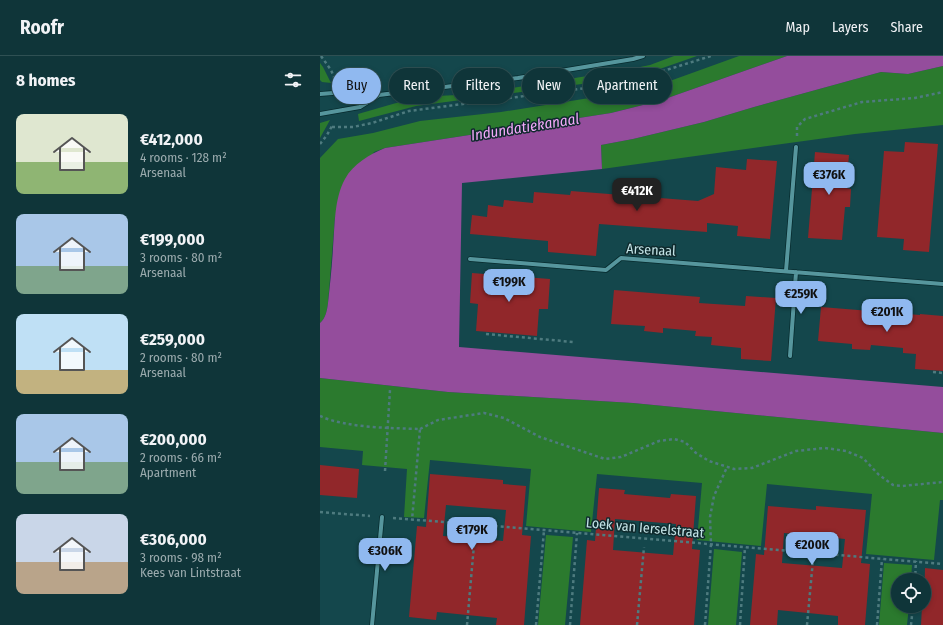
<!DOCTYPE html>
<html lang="en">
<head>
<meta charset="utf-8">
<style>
  :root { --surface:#0f3539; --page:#183d41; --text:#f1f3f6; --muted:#9babae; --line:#2f5053; --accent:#90b9f0 }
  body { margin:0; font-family:"Fira Sans Condensed",sans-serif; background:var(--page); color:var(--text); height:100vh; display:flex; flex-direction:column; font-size:15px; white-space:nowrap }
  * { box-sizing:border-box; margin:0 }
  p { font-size:13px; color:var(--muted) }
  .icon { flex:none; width:22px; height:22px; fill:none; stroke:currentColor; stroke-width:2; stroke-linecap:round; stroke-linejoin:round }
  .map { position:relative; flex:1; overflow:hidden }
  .side { display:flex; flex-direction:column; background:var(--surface); width:320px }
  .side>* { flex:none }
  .guide { position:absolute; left:12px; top:12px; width:380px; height:36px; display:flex; gap:8px }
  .controls { position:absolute; left:571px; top:517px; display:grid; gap:8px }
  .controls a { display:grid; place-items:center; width:40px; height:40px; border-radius:50%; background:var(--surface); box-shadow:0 2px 6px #0003,0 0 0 1px var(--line); font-size:20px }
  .price { position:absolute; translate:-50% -34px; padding:0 9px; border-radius:8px; background:var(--accent); color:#111; font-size:13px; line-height:26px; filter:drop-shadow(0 1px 2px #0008) }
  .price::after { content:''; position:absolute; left:50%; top:24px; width:12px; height:9px; margin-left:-6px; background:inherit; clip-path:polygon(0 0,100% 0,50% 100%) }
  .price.selected { background:#222; color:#fff }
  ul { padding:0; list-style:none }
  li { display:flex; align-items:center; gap:12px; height:100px; padding:0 16px }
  li span { display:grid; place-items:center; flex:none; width:112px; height:80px; border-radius:8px; color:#555 }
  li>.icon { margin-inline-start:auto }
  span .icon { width:48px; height:48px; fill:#fffc; stroke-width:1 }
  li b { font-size:17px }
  h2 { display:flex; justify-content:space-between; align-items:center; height:48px; padding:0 16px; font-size:17px }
  .chip { padding:0 14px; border-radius:18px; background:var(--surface); box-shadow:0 2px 6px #0003,0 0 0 1px var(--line); font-size:14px; line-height:36px }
  .chip.selected { background:var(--accent); color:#111 }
  header { display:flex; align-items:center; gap:24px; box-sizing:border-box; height:56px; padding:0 20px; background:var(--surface); border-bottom:1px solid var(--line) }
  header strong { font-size:19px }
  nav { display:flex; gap:22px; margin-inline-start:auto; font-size:14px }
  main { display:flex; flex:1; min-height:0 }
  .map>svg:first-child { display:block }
  .green { fill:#2b7a2e }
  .water { fill:#944d9c }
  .building { fill:#91272a; fill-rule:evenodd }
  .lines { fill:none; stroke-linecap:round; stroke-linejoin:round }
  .street-casing { stroke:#072b2e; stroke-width:5.5 }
  .path { stroke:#4e7b7f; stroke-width:2.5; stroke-dasharray:3 3; stroke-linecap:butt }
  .street { stroke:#56969d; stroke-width:4 }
  .labels { text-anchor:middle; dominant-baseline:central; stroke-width:3; stroke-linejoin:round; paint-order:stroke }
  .street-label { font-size:14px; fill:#c3e3e6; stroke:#0f2a2d }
  .water-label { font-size:15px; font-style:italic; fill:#f3a8fa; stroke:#0f2a2d }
</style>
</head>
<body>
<header>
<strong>Roofr</strong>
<nav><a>Map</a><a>Layers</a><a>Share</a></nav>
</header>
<main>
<section class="side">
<h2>8 homes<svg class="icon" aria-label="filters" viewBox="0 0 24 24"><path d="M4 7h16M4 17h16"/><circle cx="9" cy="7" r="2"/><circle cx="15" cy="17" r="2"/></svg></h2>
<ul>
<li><span style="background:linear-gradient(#dfe7d0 60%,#8fb573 0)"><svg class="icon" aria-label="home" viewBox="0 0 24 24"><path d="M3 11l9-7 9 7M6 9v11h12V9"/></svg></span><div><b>€412,000</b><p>4 rooms · 128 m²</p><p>Arsenaal</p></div></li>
<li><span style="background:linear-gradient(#a9c7e8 65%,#7fa58c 0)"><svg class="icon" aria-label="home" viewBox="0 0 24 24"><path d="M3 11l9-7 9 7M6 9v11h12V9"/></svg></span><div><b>€199,000</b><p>3 rooms · 80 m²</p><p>Arsenaal</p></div></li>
<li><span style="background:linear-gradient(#bfe0f5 70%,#c2b280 0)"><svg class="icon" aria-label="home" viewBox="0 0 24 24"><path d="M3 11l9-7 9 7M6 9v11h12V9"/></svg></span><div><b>€259,000</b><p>2 rooms · 80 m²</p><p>Arsenaal</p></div></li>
<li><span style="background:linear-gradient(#a9c7e8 60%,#7fa58c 0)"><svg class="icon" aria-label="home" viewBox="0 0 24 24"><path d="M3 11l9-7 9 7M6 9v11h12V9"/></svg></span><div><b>€200,000</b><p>2 rooms · 66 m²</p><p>Apartment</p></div></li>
<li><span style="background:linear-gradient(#c9d6e8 60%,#b9a48a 0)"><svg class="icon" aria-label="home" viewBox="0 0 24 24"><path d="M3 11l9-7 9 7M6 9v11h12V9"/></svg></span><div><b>€306,000</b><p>3 rooms · 98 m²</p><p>Kees van Lintstraat</p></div></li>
</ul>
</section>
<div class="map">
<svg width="623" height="569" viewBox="0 0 623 569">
  <rect width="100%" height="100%" fill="#14474c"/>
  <path class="green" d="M354,0H377L334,15L292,24L96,50L39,65L38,58L97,41L137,39L192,32L305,14L330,9Z
    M419,0H467L339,45L291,57L65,92L54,96L15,161L8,247C7,254 6,262 0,267V102L18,83L53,77L100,65L181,56L307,36L336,30Z
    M0,7L3,11L11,27L2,26L0,24Z
    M623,10V69L535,78L282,113L281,89L313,83L384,66L434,51L561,16L588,18Z
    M10,64L0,82V67Z
    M0,322L128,336L313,347L623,377V444H620L614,504L546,498L552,438L447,428L441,490L377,484L382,427L277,418L271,476L206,470L211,413L110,404L104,462L84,461L87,413L42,409L43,395L0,391Z
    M226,479L253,481L245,569H218Z
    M394,493L422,496L416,569H388Z
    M564,507L592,509L591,524H578V550H589L587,569H559Z"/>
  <path class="water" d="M467,0H623V10L588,18L561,16L434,51L384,66L313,83L281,89L282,113L142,127L139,291L623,331V377L313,347L128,336L0,322V267C6,262 7,254 8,247C10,229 12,210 13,192C15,169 14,143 25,123C33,108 50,98 65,92L291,57L339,45Z"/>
  <path class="building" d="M585,86L618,88L609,196L583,194L584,183L557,181L564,95L584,96Z
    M495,96L529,99L526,132L531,133L530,151H525L522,184L488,182Z
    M427,103L457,105L450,183L417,180L418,170L387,167V176L279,168L276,200L228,196V185L150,178L152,159L167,161L168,149L183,151L184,144L213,147L214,136L250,139L251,135L378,145L394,138L396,111L426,114Z
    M152,217L230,223L228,253H219L217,280L156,275L158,248L150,247Z
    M294,234L380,241L379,247L425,250L426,240L456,242L451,305L421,303V292L391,289L392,281L375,280L376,275L343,272V277L324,275L325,270L291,268Z
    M501,251L600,259V258L623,260V315L595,313L596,298L583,297V292L551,289L550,294L532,293V288L498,285Z
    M0,409L39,413L37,442L0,439Z
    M110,418L183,424V428L206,430L202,479L211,480L204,569H176L177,562L117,556L116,564L89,561L97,470L106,471ZM126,449L186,454L183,485L123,480Z
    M279,432L305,434L304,438L350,442L351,438L376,440L372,493L380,494L374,569H260L267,484L275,485ZM295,463L356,468L353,499L293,494Z
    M448,450L496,454V450L546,454L541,507L550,508L545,569H518V560L458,554L457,569H430L436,498L444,499ZM464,477L525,483L522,512L462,507Z
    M605,512L623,514V569H601L602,550H604Z"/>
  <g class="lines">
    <defs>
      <path id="street" d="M0,38L38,35L59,39L198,22L313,3L323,0
        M0,58L40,51L59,39
        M150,203L286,214L301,202L623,228
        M466,215L476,91
        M470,300L476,216
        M52,569L62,461"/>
    </defs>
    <use href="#street" class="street-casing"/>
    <path class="path" d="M1,0L11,14L16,26
      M12,71H33L52,67L89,55L305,27L391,0
      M477,80V71L485,63L542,46L595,42L623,36
      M0,88L7,79L12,70
      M166,278L253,286
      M613,316L623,317
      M0,360C26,372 71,372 100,373L92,464
      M100,373L118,364L164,357L184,362L220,381L285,403L301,401L339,385L354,383L365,386L376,397L389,405L414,413L432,412L476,395L505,392L526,395L543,402L559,419L573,429L582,430L623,426
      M65,415L70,334
      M0,456L50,460
      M73,462L224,474L623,508
      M595,524L596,505
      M147,569L155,477
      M216,569L224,474
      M250,569L257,477
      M317,569L324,491
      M385,569L391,488L390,461L394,440L407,411
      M420,569L425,491
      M487,569L493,504
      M557,569L562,503
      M591,569L593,550"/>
    <use href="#street" class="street"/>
  </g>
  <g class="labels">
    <g class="street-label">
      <text transform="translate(331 194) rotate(3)">Arsenaal</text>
      <text transform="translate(325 472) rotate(5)">Loek van Ierselstraat</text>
    </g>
    <g class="water-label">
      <text transform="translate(205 71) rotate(-9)">Indundatiekanaal</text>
    </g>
  </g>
</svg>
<div class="controls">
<a><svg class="icon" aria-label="locate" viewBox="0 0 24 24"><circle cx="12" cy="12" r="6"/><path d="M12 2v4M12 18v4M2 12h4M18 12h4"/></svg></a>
</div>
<b class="price" style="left:509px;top:140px">€376K</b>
<b class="price selected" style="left:317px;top:156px">€412K</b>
<b class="price" style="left:189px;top:247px">€199K</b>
<b class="price" style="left:481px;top:259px">€259K</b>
<b class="price" style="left:567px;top:277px">€201K</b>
<b class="price" style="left:152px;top:495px">€179K</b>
<b class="price" style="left:492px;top:510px">€200K</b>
<b class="price" style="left:65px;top:516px">€306K</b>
<div class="guide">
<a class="chip selected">Buy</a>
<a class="chip">Rent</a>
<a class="chip">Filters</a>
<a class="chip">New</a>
<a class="chip">Apartment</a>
</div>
</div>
</main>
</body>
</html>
